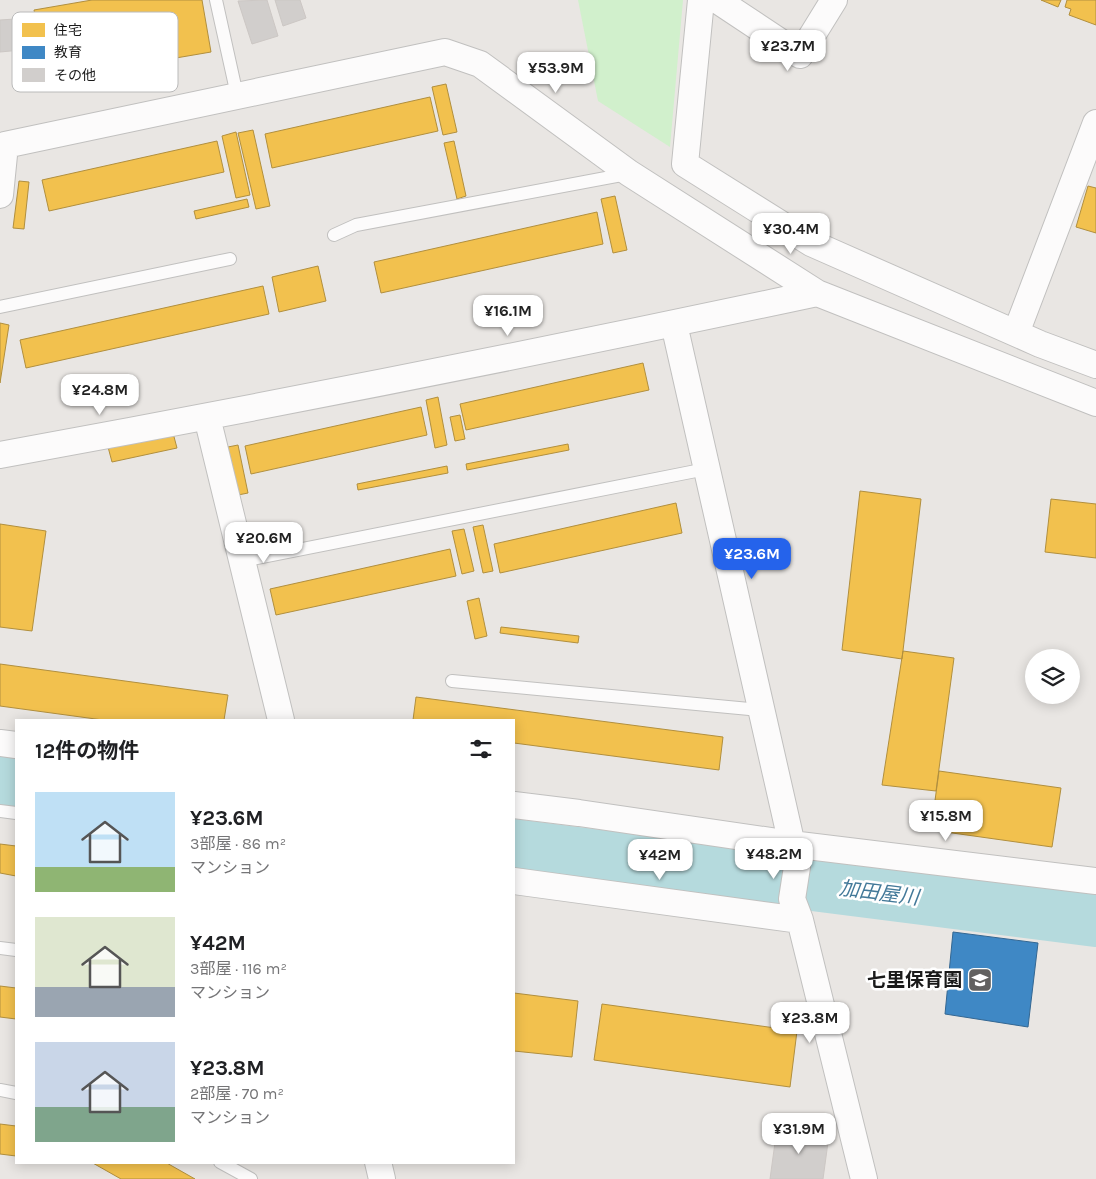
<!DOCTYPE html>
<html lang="ja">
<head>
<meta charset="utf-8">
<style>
  :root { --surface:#fff; --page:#f2f2f2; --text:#202124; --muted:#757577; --accent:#2563eb }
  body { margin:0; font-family:Karla,"Noto Sans JP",sans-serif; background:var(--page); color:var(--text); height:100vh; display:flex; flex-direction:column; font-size:19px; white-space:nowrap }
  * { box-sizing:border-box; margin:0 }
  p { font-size:16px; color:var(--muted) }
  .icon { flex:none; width:28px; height:28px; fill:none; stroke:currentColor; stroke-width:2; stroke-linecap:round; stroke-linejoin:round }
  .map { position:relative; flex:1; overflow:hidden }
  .sheet { position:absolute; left:15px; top:719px; width:500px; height:445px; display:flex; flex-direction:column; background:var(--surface); border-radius:0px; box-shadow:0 2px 12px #0003 }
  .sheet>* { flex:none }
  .controls { position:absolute; left:1025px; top:649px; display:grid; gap:10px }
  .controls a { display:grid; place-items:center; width:55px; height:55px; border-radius:50%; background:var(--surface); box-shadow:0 2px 12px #0003; font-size:25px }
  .price { position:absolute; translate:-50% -42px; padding:0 11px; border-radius:10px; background:#fff; color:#222; font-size:16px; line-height:32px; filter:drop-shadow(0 1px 2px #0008) }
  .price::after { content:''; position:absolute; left:50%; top:30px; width:15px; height:11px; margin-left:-8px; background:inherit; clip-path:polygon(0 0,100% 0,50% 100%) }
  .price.current { background:var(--accent); color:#fff }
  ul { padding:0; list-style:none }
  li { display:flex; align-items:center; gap:15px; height:125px; padding:0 20px }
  li span { display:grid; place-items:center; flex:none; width:140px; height:100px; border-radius:0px; color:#555 }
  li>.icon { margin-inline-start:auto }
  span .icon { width:60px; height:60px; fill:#fffc; stroke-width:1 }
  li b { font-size:21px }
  h2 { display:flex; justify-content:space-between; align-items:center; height:60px; padding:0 20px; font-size:21px }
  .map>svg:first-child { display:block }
  .park { fill:#d1f0cc }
  .homes { fill:#f2c14e; stroke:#b18f3e }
  .schools { fill:#3f88c5; stroke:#346792 }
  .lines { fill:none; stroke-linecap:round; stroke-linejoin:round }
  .river { stroke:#b5dadd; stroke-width:54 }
  .building { fill:#d1cecc; stroke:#ccc7c4 }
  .lane-casing { stroke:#c1c0bf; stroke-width:14 }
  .street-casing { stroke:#c1c0bf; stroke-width:28 }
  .lane { stroke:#fcfbfb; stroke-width:12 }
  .street { stroke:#fcfbfb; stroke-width:26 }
  .labels { text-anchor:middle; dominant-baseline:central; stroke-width:5; stroke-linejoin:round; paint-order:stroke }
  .poi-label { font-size:19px; font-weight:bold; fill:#1a1a1a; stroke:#fff; text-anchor:end }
  .water-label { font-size:20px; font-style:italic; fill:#437999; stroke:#fff }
  .key { fill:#fff; stroke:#bababa; stroke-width:1 }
  .key-label { font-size:14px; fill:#1a1a1a }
</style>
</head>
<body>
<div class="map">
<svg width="1096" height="1179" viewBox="0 0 1096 1179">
  <rect width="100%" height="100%" fill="#e9e6e3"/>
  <path class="park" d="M578,0H683L670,147L598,101Z"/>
  <path class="homes" d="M92,0H202L211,52L47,80L34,10Z
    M1041,0H1061L1058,7Z
    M1067,0H1096V25L1069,15L1071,9L1065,7Z
    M446,84L457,132L443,135L432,87Z
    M430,97L438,131L272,168L265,134Z
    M253,130L270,206L256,209L238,133Z
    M236,132L250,195L236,198L222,136Z
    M217,141L224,172L49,211L42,180Z
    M454,141L466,196L457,199L444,143Z
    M19,181L29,182L24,229L13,228Z
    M1088,186L1096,188V233L1076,227Z
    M615,196L627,250L613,253L601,199Z
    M247,199L249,207L196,219L194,211Z
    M597,212L603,244L381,293L374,262Z
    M318,266L326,301L279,312L272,277Z
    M263,286L269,314L26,368L20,340Z
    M0,323L9,325L0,383Z
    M643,363L649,390L466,430L460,404Z
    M438,397L447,445L435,448L426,400Z
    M421,407L427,435L251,474L245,446Z
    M460,415L465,439L455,441L450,417Z
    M173,433L177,448L112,462L108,447Z
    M568,444L569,450L467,470L466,464Z
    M238,445L248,493L233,496L223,448Z
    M447,466L448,473L358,490L357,484Z
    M860,491L921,499L902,659L842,650Z
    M1051,499L1096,504V558L1045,552Z
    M676,503L682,533L500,573L494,544Z
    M0,524L46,531L32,631L0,627Z
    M483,525L493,571L483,573L473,527Z
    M464,529L474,571L462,574L452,531Z
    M450,549L456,576L276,615L270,589Z
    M479,598L487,636L475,639L467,601Z
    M501,627L579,636L578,643L500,633Z
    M903,651L954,658L936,791L882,785Z
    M0,664L228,695L224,720H103L0,706Z
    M416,697L723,737L719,770L514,743V720H413Z
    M939,771L1061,788L1052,847L931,830Z
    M0,844L16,846V876L0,873Z
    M0,986L16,988V1019L0,1017Z
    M514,993L578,1001L572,1057L514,1051Z
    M602,1004L797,1031L790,1087L594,1060Z
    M0,1124L16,1126V1156L0,1154Z
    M91,1162H165L195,1179H121Z"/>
  <path class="schools" d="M953,932L1038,943L1028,1027L945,1014Z"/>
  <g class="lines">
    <path class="river" d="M0,781L16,783
      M514,846L1096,920"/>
  </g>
  <path class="building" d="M267,0L278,36L252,44L238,1Z
    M275,0H300L306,18L283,26Z
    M30,18L32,49L0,52V20Z
    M777,1128L829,1135L823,1179H770Z"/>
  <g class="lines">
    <defs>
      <path id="lane" d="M216,0L237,95
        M334,235L356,225L627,174
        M0,307L230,259
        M242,561L706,469
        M452,681L760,710
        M0,811L16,813
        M0,948L16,950
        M0,1090L16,1093
        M220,1162L251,1179"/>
      <path id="street" d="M701,0L685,164L811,243L1040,344L1096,365
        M717,0L800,55L834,0
        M0,195L5,145L445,52L480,64L629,173L817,293L1096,403
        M674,324L797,867L792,899L800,920L864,1179
        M1016,333L1096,123
        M207,417L281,720
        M0,455C273,405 546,351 817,293
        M0,743L16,745
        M514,805L579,813L791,844L1096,881
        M514,881L800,920
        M378,1162L382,1179"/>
    </defs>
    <use href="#lane" class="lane-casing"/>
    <use href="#street" class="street-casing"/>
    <use href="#lane" class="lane"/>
    <use href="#street" class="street"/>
  </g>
  <defs>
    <symbol id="school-square" viewBox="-11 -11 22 22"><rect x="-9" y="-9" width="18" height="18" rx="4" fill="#626160" stroke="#fff"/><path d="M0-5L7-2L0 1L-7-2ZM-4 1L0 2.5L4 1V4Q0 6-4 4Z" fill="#fff"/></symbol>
  </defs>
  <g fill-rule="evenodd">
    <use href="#school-square" x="966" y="966" width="28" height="28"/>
  </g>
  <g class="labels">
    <g class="poi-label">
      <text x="962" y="980">七里保育園</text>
    </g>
    <g class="water-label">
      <text transform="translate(879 893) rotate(7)">加田屋川</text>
    </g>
  </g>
  <rect x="12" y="12" width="166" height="80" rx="8" class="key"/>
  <rect x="22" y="23" width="23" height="14" fill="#f2c14e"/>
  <rect x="22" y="46" width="23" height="13" fill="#3f88c5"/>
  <rect x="22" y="68" width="23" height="14" fill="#d1cecc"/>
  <g class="key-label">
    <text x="54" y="35">住宅</text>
    <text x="54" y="57">教育</text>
    <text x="54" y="80">その他</text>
  </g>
</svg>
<div class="controls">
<a><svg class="icon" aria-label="layers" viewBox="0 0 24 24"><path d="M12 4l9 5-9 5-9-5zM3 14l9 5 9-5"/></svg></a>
</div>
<b class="price" style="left:788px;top:72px">¥23.7M</b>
<b class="price" style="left:556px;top:94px">¥53.9M</b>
<b class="price" style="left:791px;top:255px">¥30.4M</b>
<b class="price" style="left:508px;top:337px">¥16.1M</b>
<b class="price" style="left:100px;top:416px">¥24.8M</b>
<b class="price" style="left:264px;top:564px">¥20.6M</b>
<b class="price current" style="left:752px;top:580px">¥23.6M</b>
<b class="price" style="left:946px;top:842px">¥15.8M</b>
<b class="price" style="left:774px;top:880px">¥48.2M</b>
<b class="price" style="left:660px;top:881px">¥42M</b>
<b class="price" style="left:810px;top:1044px">¥23.8M</b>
<b class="price" style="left:799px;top:1155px">¥31.9M</b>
<section class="sheet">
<h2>12件の物件<svg class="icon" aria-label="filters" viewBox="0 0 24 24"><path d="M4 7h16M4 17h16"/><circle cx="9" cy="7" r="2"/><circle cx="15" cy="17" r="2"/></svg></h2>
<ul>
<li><span style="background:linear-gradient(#bfe0f5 75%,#8fb573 0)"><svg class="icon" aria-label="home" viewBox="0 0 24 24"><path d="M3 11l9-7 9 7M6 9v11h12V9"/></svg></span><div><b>¥23.6M</b><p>3部屋 · 86 m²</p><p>マンション</p></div></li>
<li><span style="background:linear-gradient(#dfe7d0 70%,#9aa5b1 0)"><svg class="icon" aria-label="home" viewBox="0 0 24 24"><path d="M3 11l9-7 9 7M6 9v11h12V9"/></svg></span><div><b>¥42M</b><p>3部屋 · 116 m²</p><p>マンション</p></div></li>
<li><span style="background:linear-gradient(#c9d6e8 65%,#7fa58c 0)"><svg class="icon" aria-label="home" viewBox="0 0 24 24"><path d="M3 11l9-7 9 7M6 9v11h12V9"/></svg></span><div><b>¥23.8M</b><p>2部屋 · 70 m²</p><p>マンション</p></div></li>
</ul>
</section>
</div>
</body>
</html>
